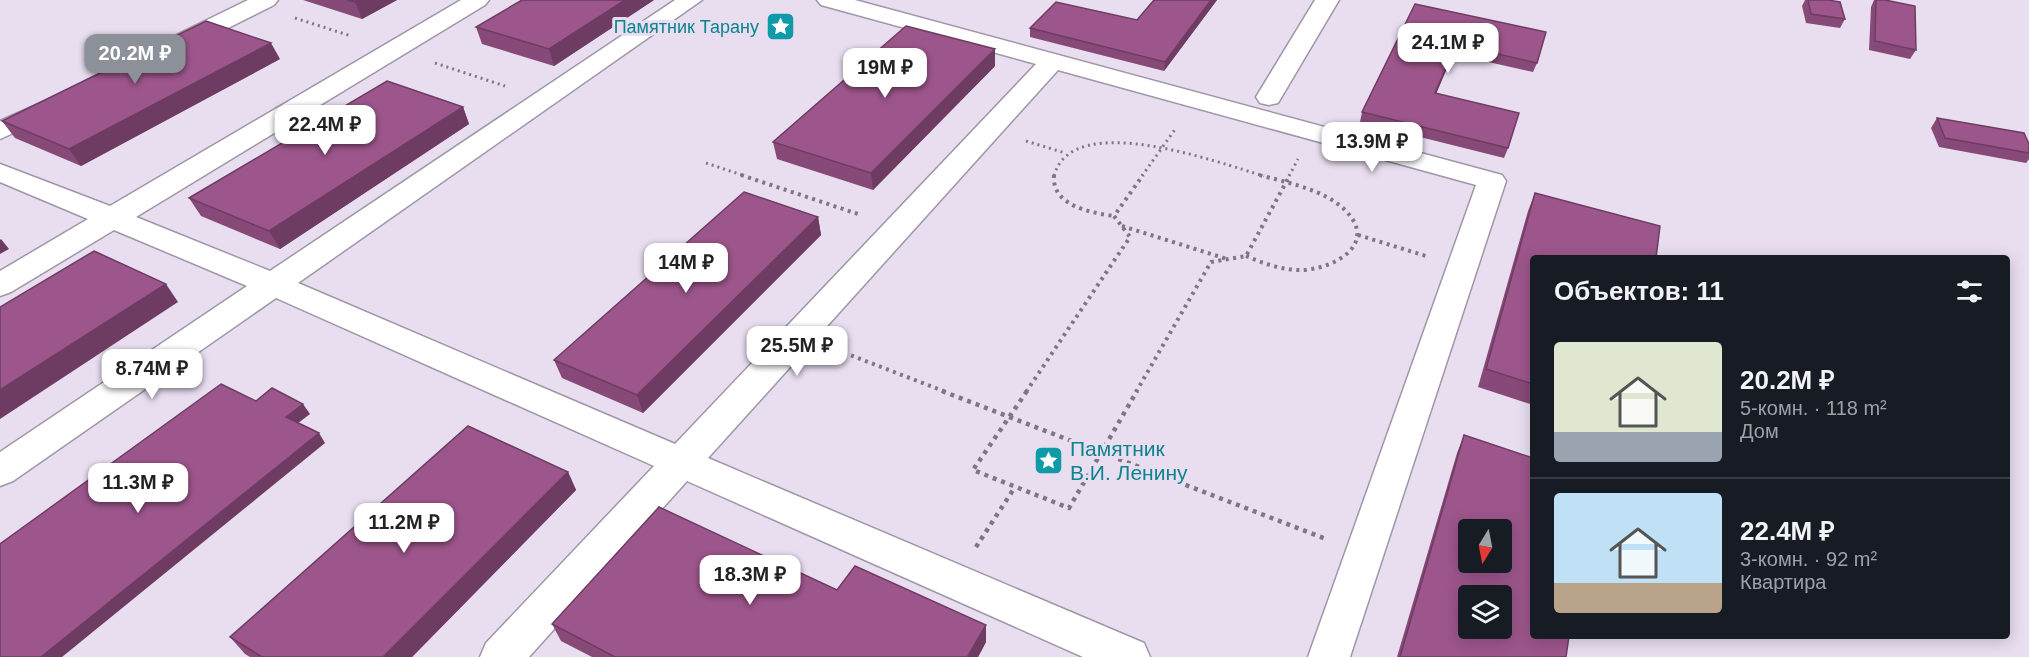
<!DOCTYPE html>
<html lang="ru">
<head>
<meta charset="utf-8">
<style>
  :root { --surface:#171b24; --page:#20242c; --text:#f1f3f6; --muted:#9ea1a6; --line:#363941; --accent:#8c9099 }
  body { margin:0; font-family:Arial,sans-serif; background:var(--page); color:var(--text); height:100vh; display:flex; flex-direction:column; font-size:22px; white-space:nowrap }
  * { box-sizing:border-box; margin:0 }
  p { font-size:20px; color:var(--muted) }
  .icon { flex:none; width:33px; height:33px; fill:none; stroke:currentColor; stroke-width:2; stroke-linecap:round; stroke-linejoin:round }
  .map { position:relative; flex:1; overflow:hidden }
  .panel { position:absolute; left:1530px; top:255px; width:480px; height:384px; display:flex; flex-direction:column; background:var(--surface); border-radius:6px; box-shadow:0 3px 15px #0003 }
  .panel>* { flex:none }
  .needle { width:39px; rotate:190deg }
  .fabs { position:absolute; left:1458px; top:519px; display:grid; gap:12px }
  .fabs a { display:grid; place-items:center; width:54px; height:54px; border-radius:6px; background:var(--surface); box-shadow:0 3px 15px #0003; font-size:30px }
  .price { position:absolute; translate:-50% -51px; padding:0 14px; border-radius:12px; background:#fff; color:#222; font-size:20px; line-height:39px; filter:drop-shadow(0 2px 3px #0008) }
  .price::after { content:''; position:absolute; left:50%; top:36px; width:18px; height:14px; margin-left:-9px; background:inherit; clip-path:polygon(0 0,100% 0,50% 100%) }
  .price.selected { background:var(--accent); color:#fff }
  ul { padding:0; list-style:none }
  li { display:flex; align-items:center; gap:18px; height:150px; padding:0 24px }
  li+li { border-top:2px solid var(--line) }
  li span { display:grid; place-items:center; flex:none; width:168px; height:120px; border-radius:6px; color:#555 }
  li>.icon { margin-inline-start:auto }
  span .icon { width:72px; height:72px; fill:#fffc; stroke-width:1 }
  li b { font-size:26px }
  h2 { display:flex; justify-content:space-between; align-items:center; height:72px; padding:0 24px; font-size:26px }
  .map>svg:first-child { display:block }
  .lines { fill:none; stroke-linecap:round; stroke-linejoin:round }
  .street-casing { stroke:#9f96a7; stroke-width:3 }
  .path-far2 { stroke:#7d7782; stroke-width:3; stroke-dasharray:2 4; stroke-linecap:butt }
  .path-far1 { stroke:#7d7782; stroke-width:4; stroke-dasharray:3 4.5; stroke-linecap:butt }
  .path { stroke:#7d7782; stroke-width:4.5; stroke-dasharray:4 5; stroke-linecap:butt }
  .street { fill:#fff; fill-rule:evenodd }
  .wall { fill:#874a78 }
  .shaded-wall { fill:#6e3c62 }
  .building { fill:#9d568c; stroke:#6e3c62; stroke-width:1.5; fill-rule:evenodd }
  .labels { text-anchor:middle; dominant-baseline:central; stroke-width:6; stroke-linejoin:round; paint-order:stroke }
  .far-culture-label { font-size:18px; fill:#0d838f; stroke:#e8def0; text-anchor:end }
  .culture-label { font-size:21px; fill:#0d838f; stroke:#e8def0; text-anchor:start }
</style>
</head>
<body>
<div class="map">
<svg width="2029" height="657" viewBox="0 0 2029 657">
  <rect width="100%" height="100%" fill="#e8def0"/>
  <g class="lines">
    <defs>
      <path id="street" d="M248,0H278L274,5L186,49L177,51L168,49L165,44L168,39Z
        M461,0H489L485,5L136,217L270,271L675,0H702L298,283L675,444L1036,64L821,5L817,0H855L1502,175L1506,181L1350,657H1308L1476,185L1058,70L708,458L1144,643L1150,657H1083L687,481L529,657H480L486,643L654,466L276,298L13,481L0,486V452L247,286L114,230L11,292L0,296V271L88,219L0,182V164L110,206Z
        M1315,0H1339L1278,103L1269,105L1260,103L1256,97Z
        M47,100L56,102L60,108L56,114L0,139V121Z"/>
    </defs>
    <use href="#street" class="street-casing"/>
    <path class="path-far2" d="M295,18L351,36
      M435,63L505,86
      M1026,141L1065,153
      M706,163L745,176
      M1054,176C1072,108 1219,163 1264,176
      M1142,176L1176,128
      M1289,176L1298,159"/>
    <path class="path-far1" d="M741,175L861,215
      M1054,175C1051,206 1092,213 1114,216
      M1122,226L1227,259
      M1358,235L1426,256
      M1246,256C1263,263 1281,270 1300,270C1332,270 1380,245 1345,210C1325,190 1286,182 1259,175
      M837,350L946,392
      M1026,392L1130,237L1114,216L1143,175
      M1136,392L1211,262L1246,256L1290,175"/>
    <path class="path" d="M942,391L1326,539
      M1027,391L973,470L1069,508L1137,391
      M976,547L1015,487"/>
    <use href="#street" class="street"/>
  </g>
  <path class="wall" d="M303,0H397L362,19Z
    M654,0L554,66L482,44L476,27Z
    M1154,0H1217L1164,71L1030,37V28L1137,20Z
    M1805,0H1828L1845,19L1840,28L1806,23L1802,6Z
    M1874,0H1885L1916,50L1910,59L1869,50L1871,7Z
    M1415,4L1537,63L1533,72L1453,54L1436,94L1508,148L1504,158L1360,122L1362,112Z
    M280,59L81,166L15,138L2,121Z
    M995,66L873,190L777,159L773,142Z
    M463,107L469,124L280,249L201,216L189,198Z
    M1937,118L2029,144V159L2026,163L1939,147L1931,128Z
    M1535,193L1533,258V405L1478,387L1528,211Z
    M818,217L821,235L643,413L562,378L554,360Z
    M1464,435L1566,657H1397L1457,453Z
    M568,472L576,490L412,657H250L245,654L230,637Z
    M837,590L986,642L978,657H592L561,641L552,624Z"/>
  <path class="shaded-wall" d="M360,0H397L362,19L355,2Z
    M625,0H654L554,66L549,49Z
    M1211,0H1217L1164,71L1165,62Z
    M271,43L280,59L81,166L69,149Z
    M1456,44L1453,54L1432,103L1435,93Z
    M995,49V66L873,190L871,173Z
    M463,107L469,124L280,249L269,231Z
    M818,217L821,235L643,413L637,395Z
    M1,239L9,249L0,254V240Z
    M166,284L178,302L0,419V390Z
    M303,404L310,414L293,427L286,417Z
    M319,433L325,443L62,657H41Z
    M568,472L576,490L412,657H383Z
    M986,625V642L978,657H968Z"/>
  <path class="building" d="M347,0H360L355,2Z
    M522,0H625L549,49L476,27Z
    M1154,0H1211L1165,62L1030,28L1056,2L1137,20Z
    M1808,0H1828L1840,2L1845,19L1811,14Z
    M1876,0H1885L1915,6L1916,50L1875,41Z
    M1415,4L1546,32L1537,63L1456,44L1435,93L1519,113L1508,148L1362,112Z
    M206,21L271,43L69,149L2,121Z
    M906,26L995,49L871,173L773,142Z
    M387,81L463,107L269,231L189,198Z
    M1937,118L2024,133L2029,144V153L1945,138Z
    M744,192L818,217L637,395L554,360Z
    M1535,193L1660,226L1656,258H1533V384L1486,369Z
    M94,251L166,284L0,390V307Z
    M221,384L256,401L272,388L303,404L286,417L319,433L41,657H0V544Z
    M468,426L568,472L383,657H262L230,637Z
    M1464,435L1533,458V636H1569L1566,657H1400ZM1468,530H1502V562H1468ZM1468,596H1502V628H1468Z
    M659,507L837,590L855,566L986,625L968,656L970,657H615L552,624Z"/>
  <defs>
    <symbol id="sight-square" viewBox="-11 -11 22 22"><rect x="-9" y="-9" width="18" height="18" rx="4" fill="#0f9aa8" stroke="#e8def0"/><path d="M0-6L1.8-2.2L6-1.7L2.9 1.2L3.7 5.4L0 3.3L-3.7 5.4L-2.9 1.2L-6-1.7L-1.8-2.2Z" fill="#fff"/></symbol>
  </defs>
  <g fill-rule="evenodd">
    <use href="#sight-square" x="764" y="10" width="33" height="33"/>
    <use href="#sight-square" x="1032" y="444" width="33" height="33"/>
  </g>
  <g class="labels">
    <g class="far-culture-label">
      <text x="759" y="27">Памятник Тарану</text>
    </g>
    <g class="culture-label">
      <text x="1070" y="448">Памятник<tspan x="1070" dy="24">В.И. Ленину</tspan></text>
    </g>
  </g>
</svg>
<div class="fabs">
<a><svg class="needle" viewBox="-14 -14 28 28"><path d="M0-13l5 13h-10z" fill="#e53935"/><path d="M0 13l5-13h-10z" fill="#9ea1a6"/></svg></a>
<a><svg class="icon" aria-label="layers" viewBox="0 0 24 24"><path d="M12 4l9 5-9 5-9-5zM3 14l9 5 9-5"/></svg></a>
</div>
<b class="price" style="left:1448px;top:74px">24.1M ₽</b>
<b class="price selected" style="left:135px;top:85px">20.2M ₽</b>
<b class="price" style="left:885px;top:99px">19M ₽</b>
<b class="price" style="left:325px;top:156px">22.4M ₽</b>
<b class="price" style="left:1372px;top:173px">13.9M ₽</b>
<b class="price" style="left:686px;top:294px">14M ₽</b>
<b class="price" style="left:797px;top:377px">25.5M ₽</b>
<b class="price" style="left:152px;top:400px">8.74M ₽</b>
<b class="price" style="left:138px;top:514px">11.3M ₽</b>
<b class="price" style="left:404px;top:554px">11.2M ₽</b>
<b class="price" style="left:750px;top:606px">18.3M ₽</b>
<section class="panel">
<h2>Объектов: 11<svg class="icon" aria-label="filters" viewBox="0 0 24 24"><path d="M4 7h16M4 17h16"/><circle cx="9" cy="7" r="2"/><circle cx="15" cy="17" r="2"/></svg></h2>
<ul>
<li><span style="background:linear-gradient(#dfe7d0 75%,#9aa5b1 0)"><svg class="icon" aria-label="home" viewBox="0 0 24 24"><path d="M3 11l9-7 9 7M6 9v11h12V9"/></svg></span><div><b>20.2M ₽</b><p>5-комн. · 118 m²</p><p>Дом</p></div></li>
<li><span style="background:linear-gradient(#bfe0f5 75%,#b9a48a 0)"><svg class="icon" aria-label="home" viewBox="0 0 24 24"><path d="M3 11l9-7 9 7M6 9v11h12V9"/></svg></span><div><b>22.4M ₽</b><p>3-комн. · 92 m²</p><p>Квартира</p></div></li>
</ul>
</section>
</div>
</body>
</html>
